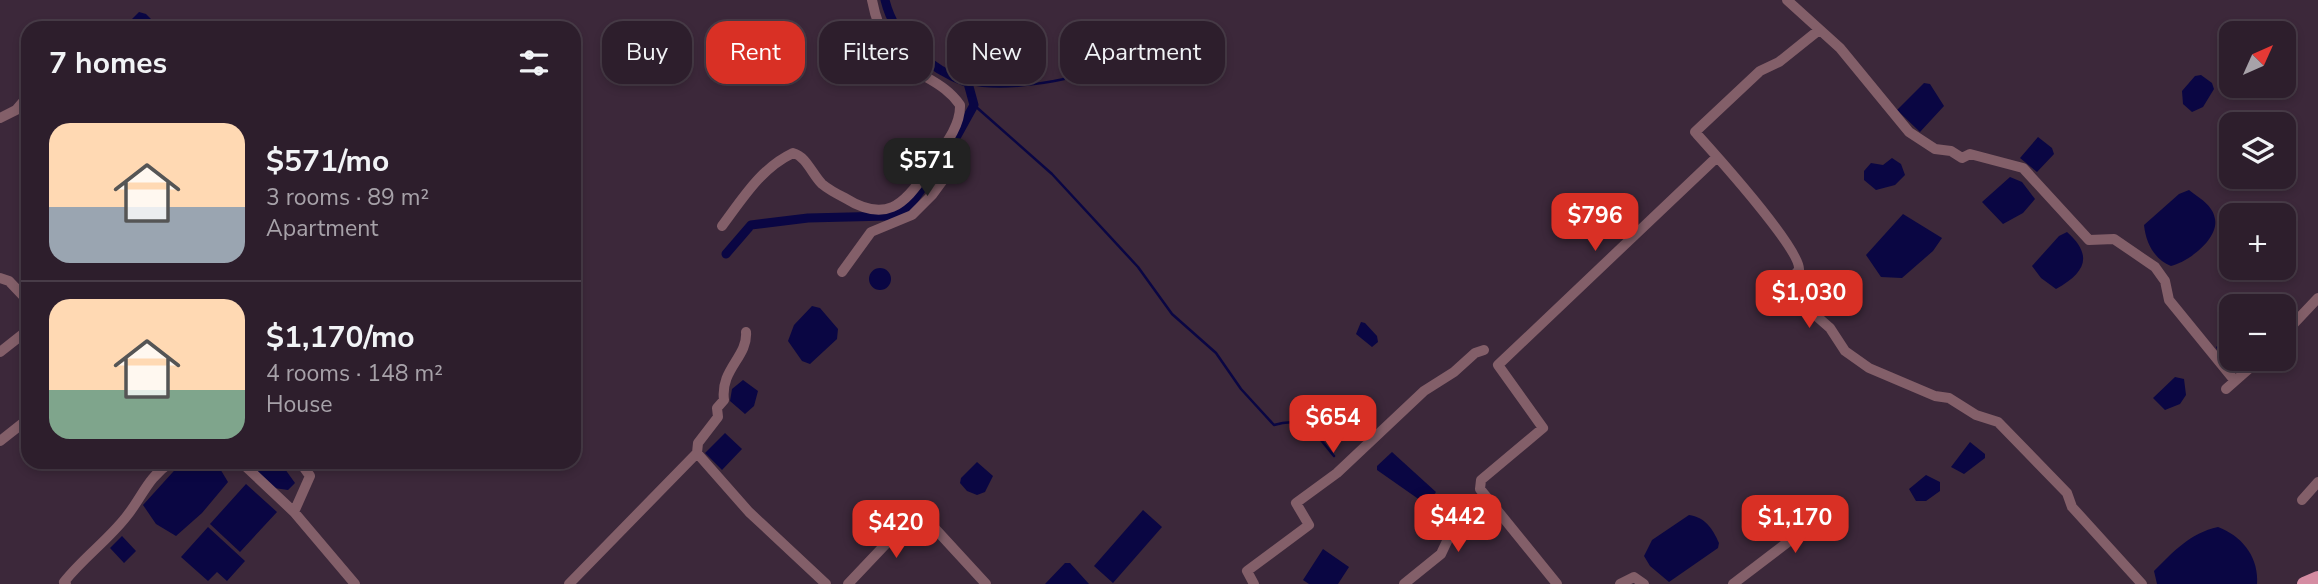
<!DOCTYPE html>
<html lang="en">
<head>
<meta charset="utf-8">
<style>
  :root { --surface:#2d1e2c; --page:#392b38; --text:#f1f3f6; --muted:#a7a2a9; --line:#483c48; --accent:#d93025 }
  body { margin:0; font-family:"Nunito Sans",sans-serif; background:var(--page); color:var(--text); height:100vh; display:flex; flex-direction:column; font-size:26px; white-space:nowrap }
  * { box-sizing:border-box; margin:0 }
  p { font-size:23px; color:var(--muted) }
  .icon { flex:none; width:38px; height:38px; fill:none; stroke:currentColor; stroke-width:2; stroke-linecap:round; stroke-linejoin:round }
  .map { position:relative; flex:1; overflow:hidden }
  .side { position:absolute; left:21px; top:21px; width:560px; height:448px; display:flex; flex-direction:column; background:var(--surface); border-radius:21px; box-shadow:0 4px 10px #0003,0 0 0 2px var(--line) }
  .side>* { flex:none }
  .top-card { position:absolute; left:602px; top:21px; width:665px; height:63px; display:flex; gap:14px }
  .needle { width:46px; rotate:45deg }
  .fabs { position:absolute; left:2219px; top:21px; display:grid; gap:14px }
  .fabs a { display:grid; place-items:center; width:77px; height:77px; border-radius:14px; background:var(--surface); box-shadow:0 4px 10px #0003,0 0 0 2px var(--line); font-size:35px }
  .price { position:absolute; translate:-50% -60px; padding:0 16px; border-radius:14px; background:var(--accent); color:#fff; font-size:23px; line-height:46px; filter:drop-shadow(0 2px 4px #0008) }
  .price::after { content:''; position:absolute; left:50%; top:42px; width:21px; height:16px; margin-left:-10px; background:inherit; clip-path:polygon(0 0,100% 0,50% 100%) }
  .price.selected { background:#222; color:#fff }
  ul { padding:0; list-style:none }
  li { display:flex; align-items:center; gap:21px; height:175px; padding:0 28px }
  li+li { border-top:2px solid var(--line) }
  li span { display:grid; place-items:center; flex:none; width:196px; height:140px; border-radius:21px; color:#555 }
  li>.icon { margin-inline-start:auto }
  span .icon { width:84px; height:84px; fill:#fffc; stroke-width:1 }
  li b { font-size:30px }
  h2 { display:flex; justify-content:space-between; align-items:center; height:84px; padding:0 28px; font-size:30px }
  .pill { padding:0 24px; border-radius:21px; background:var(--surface); box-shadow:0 4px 10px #0003,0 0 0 2px var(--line); font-size:24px; line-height:63px }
  .pill.selected { background:var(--accent); color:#fff }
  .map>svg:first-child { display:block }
  .water { fill:#0a0643 }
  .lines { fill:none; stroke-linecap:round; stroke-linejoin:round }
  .stream { stroke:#0a0643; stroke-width:2.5 }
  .canal { stroke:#0a0643; stroke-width:9 }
  .minor { stroke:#835f69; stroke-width:10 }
  .major { stroke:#d48ca2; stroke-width:14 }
</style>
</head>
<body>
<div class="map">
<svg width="2318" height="584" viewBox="0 0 2318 584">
  <rect width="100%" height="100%" fill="#3c283a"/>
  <path class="water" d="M139,12L146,14L160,28H123Z
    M2201,75L2212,83L2214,89L2203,107L2192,112L2183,104L2182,91L2195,76Z
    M1924,83L1930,84L1944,106L1920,132L1897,110Z
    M2038,137L2052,148L2054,154L2037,172L2020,158Z
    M1892,158L1901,164L1905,175L1895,185L1876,190L1864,180V171L1871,163L1883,165Z
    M2010,177L2022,182L2035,199L2023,213L2003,224L1982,202Z
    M2189,190C2199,198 2213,205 2215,219C2219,239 2188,262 2171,266C2154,259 2146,243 2144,225L2179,194Z
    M1903,214L1942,238L1933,251L1902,278L1881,277L1866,255Z
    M2067,232C2094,256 2085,273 2056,289L2041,278L2032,266L2059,236Z
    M869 279a11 11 0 1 1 22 0a11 11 0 1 1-22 0Z
    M812,306L820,308L838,329L837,339L810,364L802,361L788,341L794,325Z
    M1361,322L1365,323L1377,336L1378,342L1372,347L1356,334Z
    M2231,333V359H2252L2234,371L2221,360L2216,347Z
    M2175,377L2184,379L2186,395L2180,404L2165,410L2153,398Z
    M743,380L758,391L754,406L745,414L730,401L732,389Z
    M725,433L742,449L722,470L705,453Z
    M1970,442L1985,454V458L1964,474L1951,467Z
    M1392,452L1436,492L1427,505L1377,470V466Z
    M182,462H216L228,482L202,513L176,536L156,524L143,505Z
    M245,462H280L295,483L288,490L274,488Z
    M977,462L993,476L985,492L977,495L967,491L960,483L961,478Z
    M1926,475L1940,482V491L1926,501H1916L1909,489Z
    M246,484L277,512L240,552L210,524Z
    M1143,510L1162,527L1113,583L1094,566Z
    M1836,514L1846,520L1835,538L1824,540L1815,535L1816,527Z
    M1689,515C1705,517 1713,529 1719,543L1718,548L1669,582L1650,566L1644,556L1652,540Z
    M208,527L245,561L227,581L217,572L208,581L181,557Z
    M2218,527C2242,536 2259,557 2257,584H2157L2154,571C2173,552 2190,533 2218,527Z
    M122,536L136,551L124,563L110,548Z
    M1323,549L1349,567L1338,584H1309L1303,580Z
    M1065,563H1070L1089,584H1045Z"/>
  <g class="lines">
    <path class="stream" d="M968,83C1001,92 1067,82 1099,68C1110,62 1121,54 1132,48
      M974,105L1052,174L1138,267L1172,314L1216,353L1241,389L1274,425C1306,415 1314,432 1334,456"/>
    <path class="canal" d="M726,254L751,225L808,218L889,216L909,207L948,152L974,105L968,83C930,69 895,41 885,0"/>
    <path class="minor" d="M1787,0L1840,48L1909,132L1935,149L1951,151L1962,158L1970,154L2023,168L2089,240L2114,239L2155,267L2165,281L2169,300L2235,381
      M1819,30L1779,62L1760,71L1695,132C1713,152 1802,250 1799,270L1787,283L1789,292L1830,328L1845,351L1869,368L1935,396L1949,398L1976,415L1998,422L2067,493L2072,507L2142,584
      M0,118L16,110L28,96
      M722,226C743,198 761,168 793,153C806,156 812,174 822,184C828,189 837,194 845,198C885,223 904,206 927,171C939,152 961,129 960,105C951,92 940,85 926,77C894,58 879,37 872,0
      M842,272L871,232L912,215L932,195L954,165L940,151
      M0,278L9,281L28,301
      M746,332C748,357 720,369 724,400L717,408L718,417L698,443L697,453L749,512L826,584
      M2284,334L2318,298
      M0,352L28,330
      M2226,389L2260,359
      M0,441L28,419
      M241,462L294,512L355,584
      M2302,500L2318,482
      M294,512L310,476L300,462
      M66,584L64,582C83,558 107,541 126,517C143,496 147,478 171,462
      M569,584L697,453
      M848,584L918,510L986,584
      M1254,584L1247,571L1309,525L1296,503L1337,473L1424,391L1454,372L1475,353L1484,350
      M1404,584L1441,554L1449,537L1486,497
      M1557,584L1480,489L1481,480L1543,428L1498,365L1717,157
      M1620,584L1634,577L1644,584
      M1733,584L1839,503"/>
    <path class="major" d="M2304,584L2318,578"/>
  </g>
</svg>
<div class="fabs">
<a><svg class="needle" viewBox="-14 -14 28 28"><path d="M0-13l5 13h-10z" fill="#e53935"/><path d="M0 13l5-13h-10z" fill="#a7a2a9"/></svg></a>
<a><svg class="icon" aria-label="layers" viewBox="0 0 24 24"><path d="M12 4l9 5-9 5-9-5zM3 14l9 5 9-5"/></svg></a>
<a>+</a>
<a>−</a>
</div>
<b class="price selected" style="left:927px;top:198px">$571</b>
<b class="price" style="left:1595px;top:253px">$796</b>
<b class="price" style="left:1809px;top:330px">$1,030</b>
<b class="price" style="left:1333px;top:455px">$654</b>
<b class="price" style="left:1458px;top:554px">$442</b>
<b class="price" style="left:1795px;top:555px">$1,170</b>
<b class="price" style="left:896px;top:560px">$420</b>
<div class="top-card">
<a class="pill">Buy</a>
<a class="pill selected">Rent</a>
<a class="pill">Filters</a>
<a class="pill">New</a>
<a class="pill">Apartment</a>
</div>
<section class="side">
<h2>7 homes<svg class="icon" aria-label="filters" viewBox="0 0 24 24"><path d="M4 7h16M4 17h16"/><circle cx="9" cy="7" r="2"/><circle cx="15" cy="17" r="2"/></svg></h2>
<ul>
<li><span style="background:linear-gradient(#ffd9b3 60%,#9aa5b1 0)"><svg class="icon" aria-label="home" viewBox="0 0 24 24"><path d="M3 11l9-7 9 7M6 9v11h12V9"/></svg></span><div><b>$571/mo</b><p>3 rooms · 89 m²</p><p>Apartment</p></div></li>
<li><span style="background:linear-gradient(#ffd9b3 65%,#7fa58c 0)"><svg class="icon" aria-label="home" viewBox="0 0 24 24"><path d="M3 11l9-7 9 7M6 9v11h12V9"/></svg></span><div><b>$1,170/mo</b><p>4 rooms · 148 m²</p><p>House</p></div></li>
</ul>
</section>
</div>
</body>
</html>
